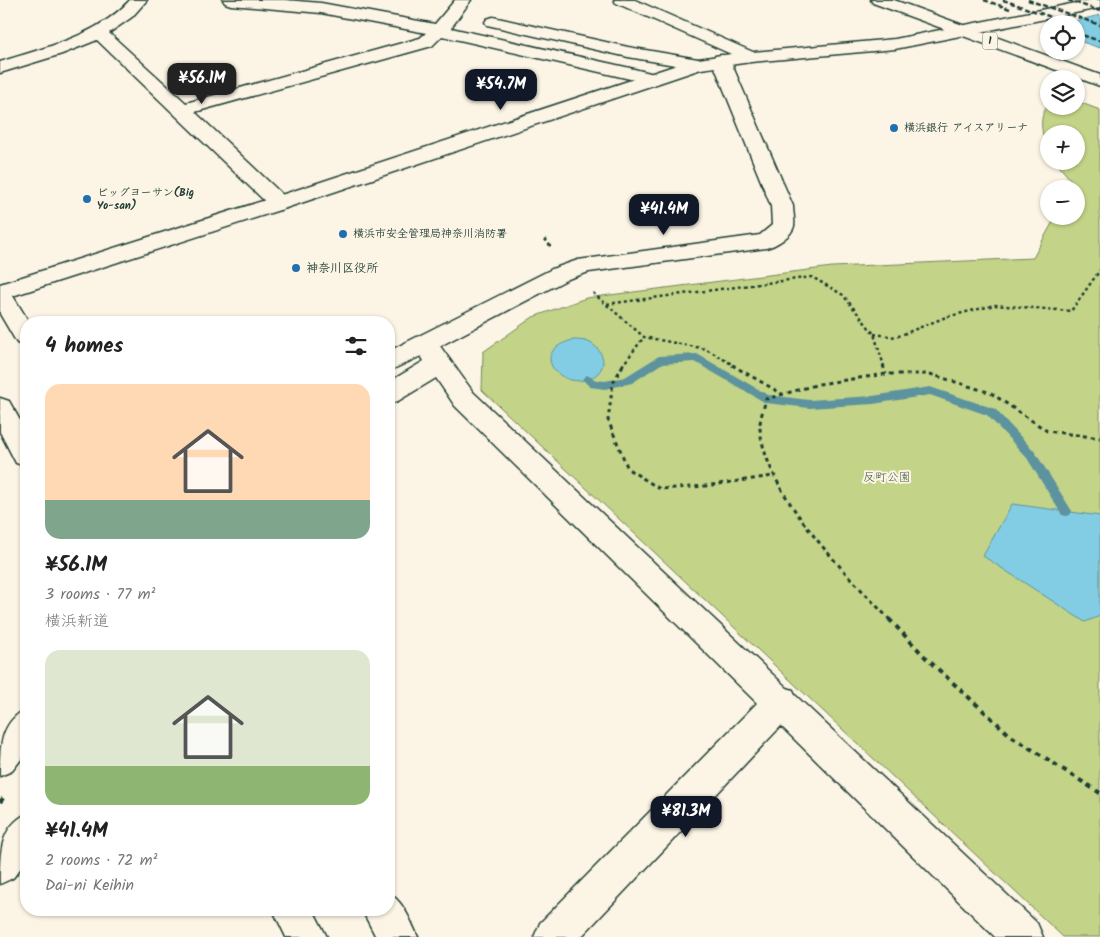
<!DOCTYPE html>
<html lang="en">
<head>
<meta charset="utf-8">
<style>
  :root { --surface:#fff; --page:#f6f6f6; --text:#222; --muted:#767676; --accent:#111827 }
  body { margin:0; font-family:Kalam,"Klee One",sans-serif; background:var(--page); color:var(--text); height:100vh; display:flex; flex-direction:column; font-size:19px; white-space:nowrap }
  * { box-sizing:border-box; margin:0 }
  p { font-size:16px; color:var(--muted) }
  .icon { flex:none; width:28px; height:28px; fill:none; stroke:currentColor; stroke-width:2; stroke-linecap:round; stroke-linejoin:round }
  .map { position:relative; flex:1; overflow:hidden }
  .side { position:absolute; left:20px; top:316px; width:375px; height:600px; display:flex; flex-direction:column; background:var(--surface); border-radius:20px; box-shadow:0 1px 4px #0004 }
  .side>* { flex:none }
  .tools { position:absolute; left:1040px; top:15px; display:grid; gap:10px }
  .tools a { display:grid; place-items:center; width:45px; height:45px; border-radius:50%; background:var(--surface); box-shadow:0 1px 4px #0004; font-size:25px }
  .price { position:absolute; translate:-50% -42px; padding:0 11px; border-radius:10px; background:var(--accent); color:#fff; font-size:16px; line-height:32px; filter:drop-shadow(0 1px 2px #0008) }
  .price::after { content:''; position:absolute; left:50%; top:30px; width:15px; height:11px; margin-left:-8px; background:inherit; clip-path:polygon(0 0,100% 0,50% 100%) }
  .price.current { background:#222; color:#fff }
  ul { padding:0; list-style:none }
  li { display:grid; align-content:center; gap:10px; height:265px; padding:0 25px }
  li span { display:grid; place-items:center; height:155px; border-radius:15px; color:#555 }
  li>.icon { margin-inline-start:auto }
  span .icon { width:90px; height:90px; fill:#fffc; stroke-width:1 }
  li b { font-size:21px }
  h2 { display:flex; justify-content:space-between; align-items:center; height:60px; padding:0 25px; font-size:21px }
  .map>svg:first-child { display:block }
  .green { fill:#c3d387; stroke:#71885e }
  .water { fill:#83cde4; stroke:#5b939e }
  .lines { fill:none; stroke-linecap:round; stroke-linejoin:round }
  .stream { fill:#5b939e; fill-rule:evenodd }
  .minor-casing { stroke:#1f3d34; stroke-width:3 }
  .tertiary-casing { stroke:#1f3d34; stroke-width:3 }
  .trunk-casing { stroke:#1f3d34; stroke-width:3 }
  .path-far2 { stroke:#1f3d34; stroke-width:2.5; stroke-dasharray:3 3; stroke-linecap:butt }
  .path-far1 { stroke:#1f3d34; stroke-width:3; stroke-dasharray:4 4; stroke-linecap:butt }
  .path { stroke:#1f3d34; stroke-width:4; stroke-dasharray:5 5; stroke-linecap:butt }
  .minor { fill:#fcf5e5; fill-rule:evenodd }
  .tertiary { fill:#fcf5e5; fill-rule:evenodd }
  .trunk { fill:#fcf5e5; fill-rule:evenodd }
  .rail { stroke:#1f3d34; stroke-width:2.5; stroke-dasharray:5 2.5; stroke-linecap:butt }
  .poi-dot { fill:#1f6fb2; stroke:#fcf5e5; stroke-width:2 }
  .labels { text-anchor:middle; dominant-baseline:central; stroke-width:4; stroke-linejoin:round; paint-order:stroke }
  .shield { fill:#fcf5e5; stroke:#617469; stroke-width:1 }
  .shield-label { font-size:11px; font-weight:bold; fill:#1f3d34 }
  .far-poi-label { font-size:11px; font-weight:bold; fill:#1f3d34; stroke:#fcf5e5; text-anchor:start }
  .poi-label { font-size:12px; font-weight:bold; fill:#1f3d34; stroke:#fcf5e5; text-anchor:start }
  .park-label { font-size:12px; fill:#405b45; stroke:#fcf5e5 }
</style>
</head>
<body>
<div class="map">
<svg width="1100" height="937" viewBox="0 0 1100 937">
  <rect width="100%" height="100%" fill="#fcf5e5"/>
  <filter id="ink" filterUnits="userSpaceOnUse"><feTurbulence type="fractalNoise" baseFrequency=".02" numOctaves="2"/><feDisplacementMap in="SourceGraphic" scale="10" xChannelSelector="R" yChannelSelector="G"/><feConvolveMatrix kernelMatrix="1 2 1 2 8 2 1 2 1" color-interpolation-filters="sRGB"/></filter>
  <g filter="url(#ink)">
    <path class="green" d="M1076,101L1100,110V937H1063L482,390L483,352L533,317L586,298L832,267L1033,258L1056,216H1076V189H1071L1074,184L1055,161H1076V134H1049V153C1043,140 1036,116 1049,105V106H1076Z"/>
    <path class="water" d="M1100,15V48L1076,40V24H1063Z
      M573,340C576,340 581,340 585,341C598,344 610,361 598,373C570,399 521,353 573,340Z
      M1012,504L1100,516V616L1085,622L983,556Z"/>
    <g class="lines">
      <path class="stream" d="M697,354L768,395L809,400L873,396L930,387L995,409L1035,452L1072,511L1070,515L1066,516L1062,515L1027,458L987,415L930,395L873,404L809,408L766,403L695,362L661,364L632,383L605,389L590,387L582,379L587,375L596,380L605,381L625,377L659,356Z"/>
      <defs>
        <path id="minor" d="M130,0H147L132,17L109,33L186,103L420,38L426,33L321,13L231,5L225,3L223,0H285L321,3L435,24L455,0H471L451,28L630,68L658,75L661,79L658,83L652,84L442,36L432,46L195,112L286,198L289,203L286,208L279,210L272,208L97,40L62,54L0,73V62C46,47 96,37 130,0Z
          M493,17L628,47L698,59L704,60L707,64L704,68L698,69L628,57L487,25L485,22L487,19Z
          M721,55L727,56L730,60L793,206C793,212 795,220 794,226C792,236 775,246 766,248L589,272L568,279L440,346L473,392L787,688L793,690L795,695L1037,923L1043,937H995L781,726L581,937H534L540,923L757,703L455,406L436,378L398,401L389,404V382L424,361L421,356L389,371V351L552,269L578,260L760,235L772,225L771,206L712,60L715,56Z
          M26,709V753L12,771L0,776C0,746 0,723 26,709Z
          M26,814V861L13,878L0,884C0,852 0,828 26,814Z"/>
        <path id="tertiary" d="M614,0H635L753,52L895,39L1091,0H1100V8L895,49L751,62L701,69L286,208L0,300V284L272,198L692,60L731,54L616,3Z"/>
        <path id="trunk" d="M871,0H894L1100,75V86L873,3Z
          M0,286L8,288L29,322H26V346L17,343L0,314Z
          M0,398L9,401L26,431V466L16,463L0,432Z
          M389,894C403,900 412,924 418,937H376L362,910H389Z
          M273,910H313L327,937H286Z"/>
      </defs>
      <use href="#minor" class="minor-casing"/>
      <use href="#tertiary" class="tertiary-casing"/>
      <use href="#trunk" class="trunk-casing"/>
      <path class="path-far2" d="M545,239L551,247
        M593,293L644,337L706,349L735,366
        M607,304L812,277L843,295L874,334L884,366
        M874,334L896,337L946,317L995,305L1071,311L1100,270
        M622,366L644,337"/>
      <path class="path-far1" d="M623,365L613,383L608,420L628,469L660,489L705,486L773,476
        M732,365L782,394
        M883,365L886,374
        M890,620C845,572 767,497 760,429C759,420 764,408 766,399L819,384L886,374H930L991,393L1047,431L1100,438"/>
      <path class="path" d="M889,619L928,660L1011,736L1100,793
        M0,802L5,796"/>
      <use href="#minor" class="minor"/>
      <use href="#tertiary" class="tertiary"/>
      <use href="#trunk" class="trunk"/>
      <path class="rail" d="M984,0L1010,9
        M1003,0L1071,24
        M1028,0L1100,25
        M1068,0L1100,11
        M1076,33L1100,41"/>
    </g>
  </g>
  <g class="poi-dot">
    <circle cx="894" cy="128" r="5"/>
    <circle cx="87" cy="199" r="5"/>
    <circle cx="343" cy="234" r="5"/>
    <circle cx="296" cy="268" r="5"/>
  </g>
  <g class="labels">
    <rect class="shield" x="982.5" y="32.5" width="15" height="17" rx="4"/>
    <g class="shield-label">
      <text x="990" y="41">1</text>
    </g>
    <g class="far-poi-label">
      <text x="904" y="128">横浜銀行 アイスアリーナ</text>
      <text x="97" y="193">ビッグヨーサン(Big<tspan x="97" dy="13">Yo-san)</tspan></text>
      <text x="353" y="234">横浜市安全管理局神奈川消防署</text>
    </g>
    <g class="poi-label">
      <text x="306" y="268">神奈川区役所</text>
    </g>
    <g class="park-label">
      <text x="887" y="477">反町公園</text>
    </g>
  </g>
</svg>
<div class="tools">
<a><svg class="icon" aria-label="locate" viewBox="0 0 24 24"><circle cx="12" cy="12" r="6"/><path d="M12 2v4M12 18v4M2 12h4M18 12h4"/></svg></a>
<a><svg class="icon" aria-label="layers" viewBox="0 0 24 24"><path d="M12 4l9 5-9 5-9-5zM3 14l9 5 9-5"/></svg></a>
<a>+</a>
<a>−</a>
</div>
<b class="price current" style="left:202px;top:105px">¥56.1M</b>
<b class="price" style="left:501px;top:111px">¥54.7M</b>
<b class="price" style="left:664px;top:236px">¥41.4M</b>
<b class="price" style="left:686px;top:838px">¥81.3M</b>
<section class="side">
<h2>4 homes<svg class="icon" aria-label="filters" viewBox="0 0 24 24"><path d="M4 7h16M4 17h16"/><circle cx="9" cy="7" r="2"/><circle cx="15" cy="17" r="2"/></svg></h2>
<ul>
<li><span style="background:linear-gradient(#ffd9b3 75%,#7fa58c 0)"><svg class="icon" aria-label="home" viewBox="0 0 24 24"><path d="M3 11l9-7 9 7M6 9v11h12V9"/></svg></span><div><b>¥56.1M</b><p>3 rooms · 77 m²</p><p>横浜新道</p></div></li>
<li><span style="background:linear-gradient(#dfe7d0 75%,#8fb573 0)"><svg class="icon" aria-label="home" viewBox="0 0 24 24"><path d="M3 11l9-7 9 7M6 9v11h12V9"/></svg></span><div><b>¥41.4M</b><p>2 rooms · 72 m²</p><p>Dai-ni Keihin</p></div></li>
</ul>
</section>
</div>
</body>
</html>
